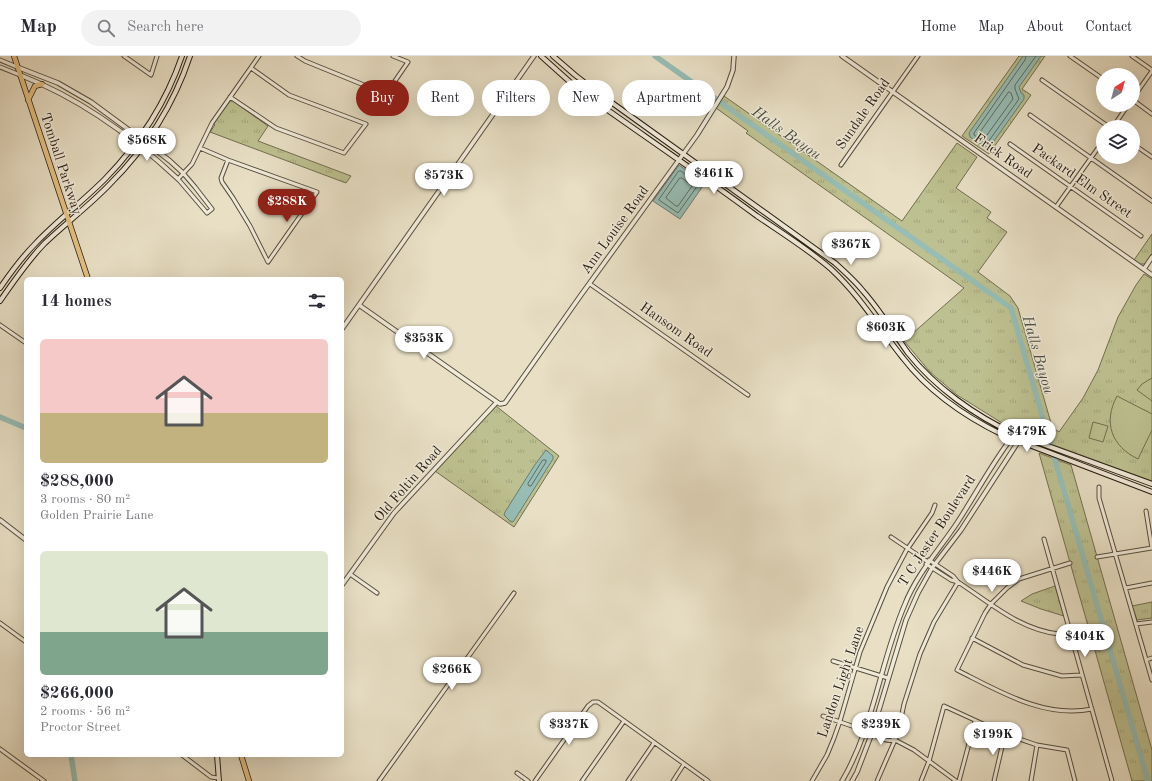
<!DOCTYPE html>
<html lang="en">
<head>
<meta charset="utf-8">
<style>
  :root { --surface:#fff; --page:#f2f2f3; --text:#2b2b33; --muted:#7c7c81; --line:#e1e1e2; --accent:#8f2418 }
  body { margin:0; font-family:"Old Standard TT",serif; background:var(--page); color:var(--text); height:100vh; display:flex; flex-direction:column; font-size:15px; white-space:nowrap }
  * { box-sizing:border-box; margin:0 }
  p { font-size:13px; color:var(--muted) }
  .icon { flex:none; width:22px; height:22px; fill:none; stroke:currentColor; stroke-width:2; stroke-linecap:round; stroke-linejoin:round }
  .map { position:relative; flex:1; overflow:hidden }
  .details { position:absolute; left:24px; top:221px; width:320px; height:480px; display:flex; flex-direction:column; background:var(--surface); border-radius:6px; box-shadow:0 4px 16px #0002 }
  .details>* { flex:none }
  .top-card { position:absolute; left:356px; top:24px; width:380px; height:36px; display:flex; gap:8px }
  .needle { width:26px; rotate:36deg }
  .tools { position:absolute; left:1096px; top:12px; display:grid; gap:8px }
  .tools a { display:grid; place-items:center; width:44px; height:44px; border-radius:50%; background:var(--surface); box-shadow:0 4px 16px #0002; font-size:20px }
  .price { position:absolute; translate:-50% -34px; padding:0 9px; border-radius:14px; background:#fff; color:#222; font-size:13px; line-height:26px; filter:drop-shadow(0 1px 2px #0008) }
  .price::after { content:''; position:absolute; left:50%; top:24px; width:12px; height:9px; margin-left:-6px; background:inherit; clip-path:polygon(0 0,100% 0,50% 100%) }
  .price.current { background:var(--accent); color:#fff }
  ul { padding:0; list-style:none }
  li { display:grid; align-content:center; gap:8px; height:212px; padding:0 16px }
  li span { display:grid; place-items:center; height:124px; border-radius:6px; color:#555 }
  li>.icon { margin-inline-start:auto }
  span .icon { width:72px; height:72px; fill:#fffc; stroke-width:1 }
  li b { font-size:17px }
  h2 { display:flex; justify-content:space-between; align-items:center; height:48px; padding:0 16px; font-size:17px }
  .tag { padding:0 14px; border-radius:18px; background:var(--surface); box-shadow:0 4px 16px #0002; font-size:14px; line-height:36px }
  .tag.current { background:var(--accent); color:#fff }
  header { display:flex; align-items:center; gap:24px; box-sizing:border-box; height:56px; padding:0 20px; background:var(--surface); border-bottom:1px solid var(--line) }
  header strong { font-size:19px }
  nav { display:flex; gap:22px; margin-inline-start:auto; font-size:14px }
  .search { width:280px; height:36px; background:var(--page); display:flex; align-items:center; gap:10px; box-sizing:border-box; padding:0 14px; border-radius:22px; color:var(--muted); font-size:15px }
  .map>svg:first-child { display:block }
  .grass { fill:url(#grass-tufts); stroke:#726e50 }
  .garden { fill:#bdc090; stroke:#726e50 }
  .water { fill:#97bdb4; stroke:#6a7d73 }
  .lines { fill:none; stroke-linecap:round; stroke-linejoin:round }
  .shore { stroke:#5f6d62; stroke-width:1 }
  .river { stroke:#97bdb4; stroke-width:5.5 }
  .minor-casing { stroke:#574e3e; stroke-width:5 }
  .tertiary-casing { stroke:#574e3e; stroke-width:5.5 }
  .secondary-casing { stroke:#271d11; stroke-width:6 }
  .primary-casing { stroke:#271d11; stroke-width:6 }
  .minor { stroke:#f0ead9; stroke-width:3 }
  .tertiary { stroke:#f0ead9; stroke-width:3.5 }
  .secondary { stroke:#f0ead9; stroke-width:4 }
  .primary { stroke:#e4c082; stroke-width:4.5 }
  .labels { text-anchor:middle; dominant-baseline:central; stroke-width:3; stroke-linejoin:round; paint-order:stroke }
  .street-label { font-size:14px; fill:#271d11; stroke:#f0ead9 }
  .water-label { font-size:15px; font-style:italic; fill:#494d42; stroke:#f0ead9 }
</style>
</head>
<body>
<header>
<strong>Map</strong>
<div class="search"><svg class="icon" aria-label="search" viewBox="0 0 24 24"><circle cx="10" cy="10" r="6"/><path d="M15 15l6 6"/></svg>Search here</div>
<nav><a>Home</a><a>Map</a><a>About</a><a>Contact</a></nav>
</header>
<div class="map">
<svg width="1152" height="725" viewBox="0 0 1152 725">
  <defs>
    <pattern id="grass-tufts" width="24" height="20" patternUnits="userSpaceOnUse"><rect width="24" height="20" fill="#bdc090"/><path d="M3 7l-1-3M5 7V3M7 7l1-3M15 17l-1-3M17 17v-4M19 17l1-3" fill="none" stroke="#a2a57b"/></pattern>
  </defs>
  <rect width="100%" height="100%" fill="#e8dfc5"/>
  <filter id="stains"><feTurbulence type="fractalNoise" baseFrequency=".005" numOctaves="4"/><feColorMatrix values="0 0 0 0 .2 0 0 0 0 .09 0 0 0 0 .02 0 0 0 .5 -.17"/></filter>
  <radialGradient id="worn" r=".72"><stop offset=".6" stop-color="#630" stop-opacity="0"/><stop offset="1" stop-color="#630" stop-opacity=".3"/></radialGradient>
  <path class="grass" d="M1019,0H1045L1022,33L1031,39L989,98L962,80Z
    M724,40L902,165L957,87L977,101L956,132L991,156L987,162L1007,176L978,216L1010,240L1018,252L1053,374H1056L1059,376L1083,342L1098,314L1118,261L1136,229L1144,218L1152,223V425L1029,380V377L1017,373L1015,375L957,339L930,316L904,285L964,232L746,77L748,75L716,52Z
    M230,45H233L268,70L258,85L351,120L346,127L210,76L215,69L213,68Z
    M1152,178V198L1145,208H1140L1134,204Z
    M496,350L559,400L514,471L435,415Z
    M1039,397L1071,409L1152,694V725H1132Z
    M1055,530L1064,560L1041,553L1021,545L1032,538Z
    M1152,546V562L1137,564L1132,550Z"/>
  <path class="garden" d="M1152,322V345L1137,334L1142,328Z
    M1117,340L1152,358V374L1138,403C1111,390 1103,366 1117,340Z
    M1093,366L1108,370L1103,386L1089,382Z"/>
  <path class="water" d="M1023,0H1041L1019,31L1021,37L1024,39V43L989,92H987L970,81L969,77Z
    M679,109L705,127L680,163L653,145Z
    M546,394L553,400V403L515,463L513,466L510,465L504,459L505,456L534,410Z"/>
  <g class="lines">
    <path class="shore" d="M1026,0L1025,4L974,77V79L986,87L988,86L1019,43L1015,33V29L1036,0
      M1009,36L1011,37L1013,43L987,79L985,80L981,78V75Z
      M679,115H681L698,129L678,157L659,144Z
      M680,122H682L692,130L678,150H676L666,142Z
      M543,404H546V406L531,430H529L528,428Z"/>
    <path class="river" d="M655,0L1011,252L1148,725
      M0,361L26,372
      M71,699L75,725"/>
    <defs>
      <path id="minor" d="M124,0L151,19L157,0
        M297,0L305,5L386,38L408,6L393,0
        M1070,0L1103,23
        M1132,0L1152,14
        M0,4L17,11
        M0,11L20,19
        M1042,24L1109,71
        M230,41L276,72L344,97L366,68L289,39L251,12
        M1133,42L1152,15
        M1133,44L1152,58
        M1030,59L1152,145
        M1113,71L1128,49
        M1010,88L1141,180
        M1133,88L1152,101
        M200,92L228,104L317,136L268,206L250,170L233,142L222,126L221,122L228,104
        M841,109L918,0
        M183,117L195,131L212,153L207,157L178,123L192,108L212,67L259,0
        M1056,151L1103,85
        M590,228L748,339
        M0,269L26,287
        M1099,431V442L1152,624
        M1146,455L1152,492
        M891,481L928,506
        M1044,483C1067,564 1089,644 1112,725
        M1097,501L1152,492
        M929,504L953,520L958,526C989,546 1020,574 1059,578C1063,578 1067,576 1071,575
        M1070,507L1019,523L1007,532L991,548L985,557L957,614C999,635 1044,663 1092,653
        M926,508L951,524L958,526
        M350,518L377,537
        M1126,532L1152,527
        M0,567L26,586
        M1136,568L1152,566
        M972,582L1023,609L1062,620L1081,619
        M1146,604L1152,602
        M833,605L888,622
        M823,660L872,677C878,682 887,686 895,684
        M872,677L878,676L892,681L895,684L914,694L956,725
        M0,693L44,725
        M182,699L211,721L218,722
        M517,717L528,725
        M379,725L514,537
        M535,725L588,650L593,646H598L708,725
        M582,725L624,665
        M628,725L654,687
        M673,725L684,708
        M812,725L827,699L834,682L840,665L860,596L887,531L906,495L932,457L935,449
        M877,725L898,677L904,648L920,598L934,566L958,526
        M921,725L929,705L944,650L1005,678L1037,689L1067,694L1075,725
        M959,725L975,665
        M994,725L1005,678
        M1031,725L1037,689"/>
      <path id="tertiary" d="M842,0L1152,219
        M17,11L58,27L91,46L148,88L170,105L183,117
        M20,19C79,42 132,80 178,123
        M1144,213L1152,201
        M359,249L497,346L500,348L505,347L581,239L697,79L727,31L733,14L734,0
        M342,273L534,0
        M0,464L26,484
        M342,529L394,457L497,346
        M842,725C874,671 880,606 905,548C917,518 939,494 957,467C976,438 992,407 1013,380
        M852,725L857,716L872,677L906,564L918,537L932,512L961,474L1020,383"/>
      <path id="secondary" d="M541,0L570,26L592,43C647,82 703,120 757,160C782,177 808,193 831,213C861,241 878,271 903,302C929,336 964,360 1003,379L1152,436
        M553,0L575,19L597,36L835,207C845,216 855,225 863,235C880,254 893,276 908,297C935,331 975,360 1015,378L1152,428
        M0,232C11,216 23,200 36,187C58,164 83,145 105,123C140,87 166,47 182,0
        M0,245C14,225 28,204 45,187C66,167 90,149 110,128C146,92 174,48 190,0
        M217,699L219,725"/>
      <path id="primary" d="M14,0L88,223
        M28,44L35,30L42,28
        M241,699L249,725"/>
    </defs>
    <use href="#minor" class="minor-casing"/>
    <use href="#tertiary" class="tertiary-casing"/>
    <use href="#secondary" class="secondary-casing"/>
    <use href="#primary" class="primary-casing"/>
    <use href="#minor" class="minor"/>
    <use href="#tertiary" class="tertiary"/>
    <use href="#secondary" class="secondary"/>
    <use href="#primary" class="primary"/>
  </g>
  <g class="labels">
    <g class="street-label">
      <text transform="translate(863 58) rotate(-55)">Sundale Road</text>
      <text transform="translate(1003 100) rotate(35)">Frick Road</text>
      <text transform="translate(61 108) rotate(72)">Tomball Parkway</text>
      <text transform="translate(1082 125) rotate(35)">Packard Elm Street</text>
      <text transform="translate(615 174) rotate(-54)">Ann Louise Road</text>
      <text transform="translate(676 274) rotate(35)">Hansom Road</text>
      <text transform="translate(408 428) rotate(-49)">Old Foltin Road</text>
      <text transform="translate(937 475) rotate(-57)">T C Jester Boulevard</text>
      <text transform="translate(841 626) rotate(-71)">Landon Light Lane</text>
    </g>
    <g class="water-label">
      <text transform="translate(786 78) rotate(35)">Halls Bayou</text>
      <text transform="translate(1037 299) rotate(74)">Halls Bayou</text>
    </g>
  </g>
  <rect width="100%" height="100%" filter="url(#stains)"/>
  <rect width="100%" height="100%" fill="url(#worn)"/>
</svg>
<div class="tools">
<a><svg class="needle" viewBox="-14 -14 28 28"><path d="M0-13l5 13h-10z" fill="#e53935"/><path d="M0 13l5-13h-10z" fill="#7c7c81"/></svg></a>
<a><svg class="icon" aria-label="layers" viewBox="0 0 24 24"><path d="M12 4l9 5-9 5-9-5zM3 14l9 5 9-5"/></svg></a>
</div>
<b class="price" style="left:147px;top:106px">$568K</b>
<b class="price" style="left:714px;top:139px">$461K</b>
<b class="price" style="left:444px;top:141px">$573K</b>
<b class="price current" style="left:287px;top:167px">$288K</b>
<b class="price" style="left:851px;top:210px">$367K</b>
<b class="price" style="left:886px;top:293px">$603K</b>
<b class="price" style="left:424px;top:304px">$353K</b>
<b class="price" style="left:1027px;top:397px">$479K</b>
<b class="price" style="left:992px;top:537px">$446K</b>
<b class="price" style="left:1085px;top:602px">$404K</b>
<b class="price" style="left:452px;top:635px">$266K</b>
<b class="price" style="left:569px;top:690px">$337K</b>
<b class="price" style="left:881px;top:690px">$239K</b>
<b class="price" style="left:993px;top:700px">$199K</b>
<div class="top-card">
<a class="tag current">Buy</a>
<a class="tag">Rent</a>
<a class="tag">Filters</a>
<a class="tag">New</a>
<a class="tag">Apartment</a>
</div>
<section class="details">
<h2>14 homes<svg class="icon" aria-label="filters" viewBox="0 0 24 24"><path d="M4 7h16M4 17h16"/><circle cx="9" cy="7" r="2"/><circle cx="15" cy="17" r="2"/></svg></h2>
<ul>
<li><span style="background:linear-gradient(#f6c9c9 60%,#c2b280 0)"><svg class="icon" aria-label="home" viewBox="0 0 24 24"><path d="M3 11l9-7 9 7M6 9v11h12V9"/></svg></span><div><b>$288,000</b><p>3 rooms · 80 m²</p><p>Golden Prairie Lane</p></div></li>
<li><span style="background:linear-gradient(#dfe7d0 65%,#7fa58c 0)"><svg class="icon" aria-label="home" viewBox="0 0 24 24"><path d="M3 11l9-7 9 7M6 9v11h12V9"/></svg></span><div><b>$266,000</b><p>2 rooms · 56 m²</p><p>Proctor Street</p></div></li>
</ul>
</section>
</div>
</body>
</html>
